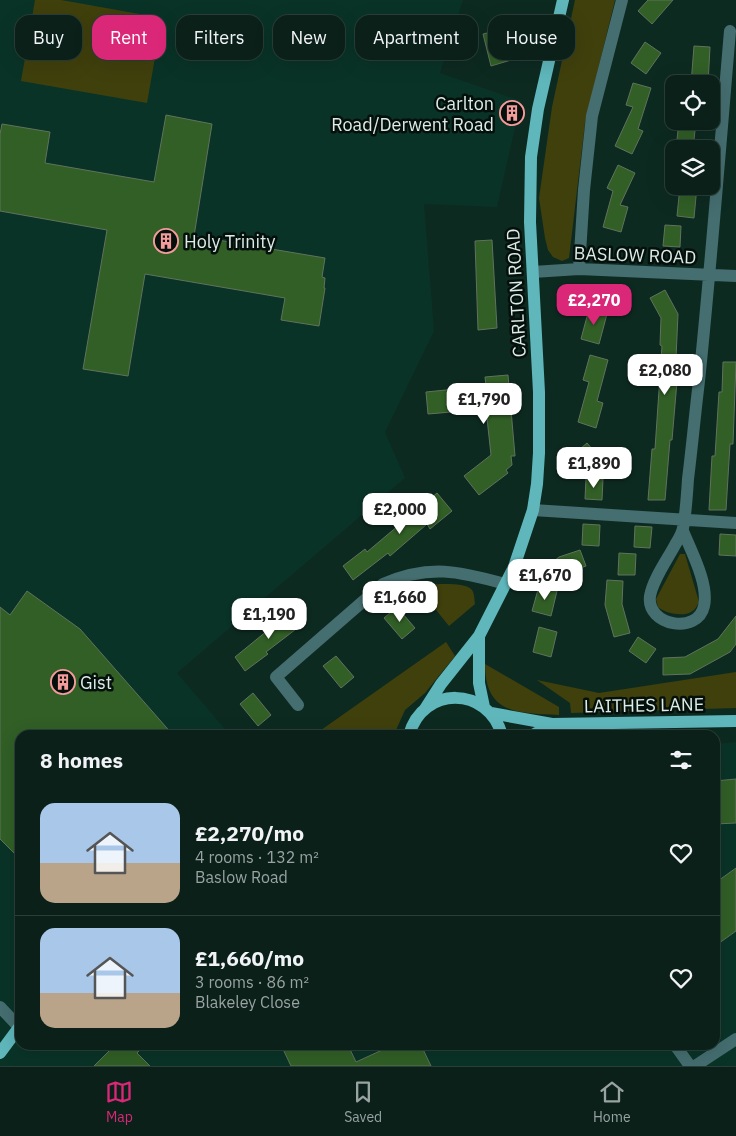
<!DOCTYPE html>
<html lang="en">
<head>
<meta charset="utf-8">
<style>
  :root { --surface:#0a2019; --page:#182d26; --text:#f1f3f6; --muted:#99a3a2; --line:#2a3e38; --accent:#db2777 }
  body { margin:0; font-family:"IBM Plex Sans",sans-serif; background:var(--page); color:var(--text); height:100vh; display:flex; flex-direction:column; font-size:19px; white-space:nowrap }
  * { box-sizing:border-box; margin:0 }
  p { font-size:16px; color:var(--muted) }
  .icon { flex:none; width:28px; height:28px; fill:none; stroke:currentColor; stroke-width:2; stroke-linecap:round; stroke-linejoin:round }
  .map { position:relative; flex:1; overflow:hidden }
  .details { position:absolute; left:15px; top:730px; width:705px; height:320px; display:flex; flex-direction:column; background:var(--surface); border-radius:15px; box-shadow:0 5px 20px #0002,0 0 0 1px var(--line) }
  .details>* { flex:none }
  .hud { position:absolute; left:15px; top:15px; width:706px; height:45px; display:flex; gap:10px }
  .fabs { position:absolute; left:665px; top:75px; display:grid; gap:10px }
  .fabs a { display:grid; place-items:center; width:55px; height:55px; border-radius:10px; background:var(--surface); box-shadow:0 5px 20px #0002,0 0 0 1px var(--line); font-size:25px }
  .price { position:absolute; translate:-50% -42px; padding:0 11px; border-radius:10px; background:#fff; color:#222; font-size:16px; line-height:32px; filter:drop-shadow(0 1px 2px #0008) }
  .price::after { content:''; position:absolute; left:50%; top:30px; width:15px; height:11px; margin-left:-8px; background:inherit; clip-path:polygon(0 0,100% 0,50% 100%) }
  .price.selected { background:var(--accent); color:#fff }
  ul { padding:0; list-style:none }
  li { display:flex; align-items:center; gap:15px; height:125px; padding:0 25px }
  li+li { border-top:1px solid var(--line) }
  li span { display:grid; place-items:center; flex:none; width:140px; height:100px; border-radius:15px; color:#555 }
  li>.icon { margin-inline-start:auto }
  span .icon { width:60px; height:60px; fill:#fffc; stroke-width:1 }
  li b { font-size:21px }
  h2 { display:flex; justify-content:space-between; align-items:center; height:60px; padding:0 25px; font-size:21px }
  .tag { padding:0 18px; border-radius:15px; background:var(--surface); box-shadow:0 5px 20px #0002,0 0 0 1px var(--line); font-size:18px; line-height:45px }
  .tag.selected { background:var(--accent); color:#fff }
  .menu { display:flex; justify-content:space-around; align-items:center; height:70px; border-top:1px solid var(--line); background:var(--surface); font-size:14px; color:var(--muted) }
  .menu a { display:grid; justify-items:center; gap:2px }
  .menu .selected { color:var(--accent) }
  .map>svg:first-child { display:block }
  .built { fill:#0a3327 }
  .green { fill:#40400d }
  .building { fill:#315f26; stroke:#61725d }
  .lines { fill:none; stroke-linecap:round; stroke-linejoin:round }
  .minor { stroke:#456e70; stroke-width:12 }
  .major { stroke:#5fb7bc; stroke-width:12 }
  .labels { text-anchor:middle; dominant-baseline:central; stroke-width:5; stroke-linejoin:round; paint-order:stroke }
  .poi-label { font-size:18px; fill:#dcece6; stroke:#05100c; text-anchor:start }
  .street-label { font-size:18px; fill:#dcece6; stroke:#05100c }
</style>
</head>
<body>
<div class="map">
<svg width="736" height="1066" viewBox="0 0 736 1066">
  <rect width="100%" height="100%" fill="#0d2a21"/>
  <path class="built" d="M0,0H463L440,73L521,101L497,207L424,204L434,331L385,432L405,478L177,673L230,735H20V1045H715V744L736,742V1066H0Z"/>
  <path class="green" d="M35,0H61L162,18L147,103L21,81Z
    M575,0H615L585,123L569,258L562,261L553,257L548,250L545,238L539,198L552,107Z
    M680,554H685L699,602C697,606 695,610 691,612C683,617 664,613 658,607L656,599Z
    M416,585C428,585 463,581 471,589C475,593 474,599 475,604L449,626Z
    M446,642L455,656L425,693L405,710L396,730L389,735H314Z
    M485,664L559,707V715C519,713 485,715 485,664Z
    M736,672V708L571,713L570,703L537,680L599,693Z"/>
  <path class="building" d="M648,0H673L652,24L638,11Z
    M503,29L511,60L491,66L483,34Z
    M645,42L661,53L646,74L631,63Z
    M694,46L710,47L708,84H691Z
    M633,83L651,88L638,129L643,131L632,154L615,146L633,107L626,105Z
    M166,115L212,124L194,236L325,258L322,277L325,278L324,288H325L319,326L281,320L285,298L145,274L128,376L83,369L107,230L0,211V134L2,124L50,132L45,163L154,182Z
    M679,121H696L693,149H676Z
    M618,165L635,173L620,205L628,207L621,232L603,227L613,191L607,188Z
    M680,186H697L694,218L677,216Z
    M665,225L681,226L680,247L663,246Z
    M492,240L497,328L478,330L475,241Z
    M665,290L678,314L676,358H679L672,440H670L665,500H648L652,449H655L662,346L660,345L661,318L650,298Z
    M589,309L607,314L599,344L581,339Z
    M590,355L608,360L597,401L603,403L596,428L578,422L589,382L583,380Z
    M723,362H736L733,444H730L726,510H709L712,456H715L719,392H722Z
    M508,375L515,456H511L512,465L506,470L508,473L479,495L464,476L491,455L486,409L428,414L426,392L486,386L485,377Z
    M587,443L601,459L588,470L574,454Z
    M586,478L603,479L602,500L585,499Z
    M437,493L452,511L430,529L427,524L390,556L388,553L353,580L343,566L365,549L367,552Z
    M583,524L600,525L599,546L582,545Z
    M635,526L652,527L650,548L634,547Z
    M720,534L736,535V556L719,555Z
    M580,550L586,566L558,576L549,565L559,557Z
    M619,553L636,554L635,575H618Z
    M607,580L623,581L622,604L630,633L614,637L605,605Z
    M539,586L557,591L551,616L532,611Z
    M27,591L80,629L173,735H20V859L0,839V607L10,615Z
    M397,607L415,628L402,639L384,618Z
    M294,609L304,623L266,652L268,654L245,671L235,657Z
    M736,616V644L730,652L690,674L663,675V658L685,657L718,639Z
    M539,627L557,632L551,657L533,652Z
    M638,637L656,649L646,663L629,651Z
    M336,656L354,677L341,688L323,666Z
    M253,693L271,715L258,726L240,704Z
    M736,779V823L715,824V781Z
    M736,868V931L715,946V883Z
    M115,1045H145L137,1053L150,1066H94Z
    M281,1045H348L356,1062L393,1045H421L431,1066H291Z"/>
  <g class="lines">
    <path class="minor" d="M579,269L584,190L592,116L622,0
      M533,272L579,269L736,276
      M533,510L736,523
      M683,531C691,551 709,584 704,606C698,635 646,626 650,596C653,579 667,560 675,545C678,540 682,534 683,528C686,512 687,495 688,479C692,447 695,414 699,381C711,265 720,148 730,31
      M298,705L276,677L383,584C429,564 459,571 505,584
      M0,1007L19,1027
      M675,1045L690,1066
      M695,1066L736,1039"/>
    <path class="major" d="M479,636V683L484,707
      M425,709L441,684L479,636L514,567L533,510L537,484L539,453V392L530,222L531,157L538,109L563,0
      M491,713L552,724L736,721
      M409,735C423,685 488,686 502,735
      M533,735L552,724
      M0,1053L20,1026"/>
  </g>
  <defs>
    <symbol id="building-ring" viewBox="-11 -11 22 22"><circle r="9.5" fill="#05100c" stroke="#f59b9c" stroke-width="1.5"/><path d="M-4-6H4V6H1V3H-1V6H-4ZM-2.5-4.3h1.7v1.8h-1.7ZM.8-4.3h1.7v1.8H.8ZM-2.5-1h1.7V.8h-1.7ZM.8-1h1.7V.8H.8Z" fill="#f59b9c"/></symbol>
  </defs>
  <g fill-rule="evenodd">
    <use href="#building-ring" x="498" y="99" width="28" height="28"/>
    <use href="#building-ring" x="152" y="227" width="28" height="28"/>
    <use href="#building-ring" x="49" y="668" width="28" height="28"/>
  </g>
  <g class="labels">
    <g class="poi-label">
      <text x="494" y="103" text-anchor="end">Carlton<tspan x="494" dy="21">Road/Derwent Road</tspan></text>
      <text x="184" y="241">Holy Trinity</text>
      <text x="80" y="682">Gist</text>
    </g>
    <g class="street-label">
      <text transform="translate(635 255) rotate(2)">BASLOW ROAD</text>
      <text transform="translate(516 293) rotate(-93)">CARLTON ROAD</text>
      <text transform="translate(644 705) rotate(-1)">LAITHES LANE</text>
    </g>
  </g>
</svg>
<div class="fabs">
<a><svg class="icon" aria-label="locate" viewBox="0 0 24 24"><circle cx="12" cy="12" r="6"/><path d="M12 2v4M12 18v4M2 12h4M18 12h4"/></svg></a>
<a><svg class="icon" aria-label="layers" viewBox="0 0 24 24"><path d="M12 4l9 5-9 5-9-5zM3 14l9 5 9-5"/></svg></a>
</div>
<b class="price selected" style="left:594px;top:326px">£2,270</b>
<b class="price" style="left:665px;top:396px">£2,080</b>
<b class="price" style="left:484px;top:425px">£1,790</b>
<b class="price" style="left:594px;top:489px">£1,890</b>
<b class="price" style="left:400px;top:535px">£2,000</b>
<b class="price" style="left:545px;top:601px">£1,670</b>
<b class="price" style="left:400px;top:623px">£1,660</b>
<b class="price" style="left:269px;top:640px">£1,190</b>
<div class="hud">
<a class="tag">Buy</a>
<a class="tag selected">Rent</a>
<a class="tag">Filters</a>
<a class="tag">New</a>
<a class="tag">Apartment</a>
<a class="tag">House</a>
</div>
<section class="details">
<h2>8 homes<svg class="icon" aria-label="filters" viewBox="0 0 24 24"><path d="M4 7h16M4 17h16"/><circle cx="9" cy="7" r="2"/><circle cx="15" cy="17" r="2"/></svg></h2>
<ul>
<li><span style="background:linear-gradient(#a9c7e8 60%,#b9a48a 0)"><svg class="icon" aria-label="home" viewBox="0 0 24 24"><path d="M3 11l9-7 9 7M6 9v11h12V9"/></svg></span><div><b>£2,270/mo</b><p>4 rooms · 132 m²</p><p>Baslow Road</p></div><svg class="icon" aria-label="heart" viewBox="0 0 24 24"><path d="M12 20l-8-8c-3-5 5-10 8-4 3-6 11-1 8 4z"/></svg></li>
<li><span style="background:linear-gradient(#a9c7e8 65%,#b9a48a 0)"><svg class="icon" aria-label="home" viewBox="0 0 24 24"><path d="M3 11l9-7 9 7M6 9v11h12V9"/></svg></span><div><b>£1,660/mo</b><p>3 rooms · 86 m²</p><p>Blakeley Close</p></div><svg class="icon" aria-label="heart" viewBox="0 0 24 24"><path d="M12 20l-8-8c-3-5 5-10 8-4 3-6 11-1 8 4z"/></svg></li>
</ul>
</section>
</div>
<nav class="menu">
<a class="selected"><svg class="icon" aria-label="map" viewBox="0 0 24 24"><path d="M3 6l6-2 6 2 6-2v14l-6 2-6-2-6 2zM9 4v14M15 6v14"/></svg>Map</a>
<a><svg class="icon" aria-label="saved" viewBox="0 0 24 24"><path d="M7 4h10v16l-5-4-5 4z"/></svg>Saved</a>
<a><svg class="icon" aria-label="home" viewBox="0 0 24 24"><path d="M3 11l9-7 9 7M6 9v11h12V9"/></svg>Home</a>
</nav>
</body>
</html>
